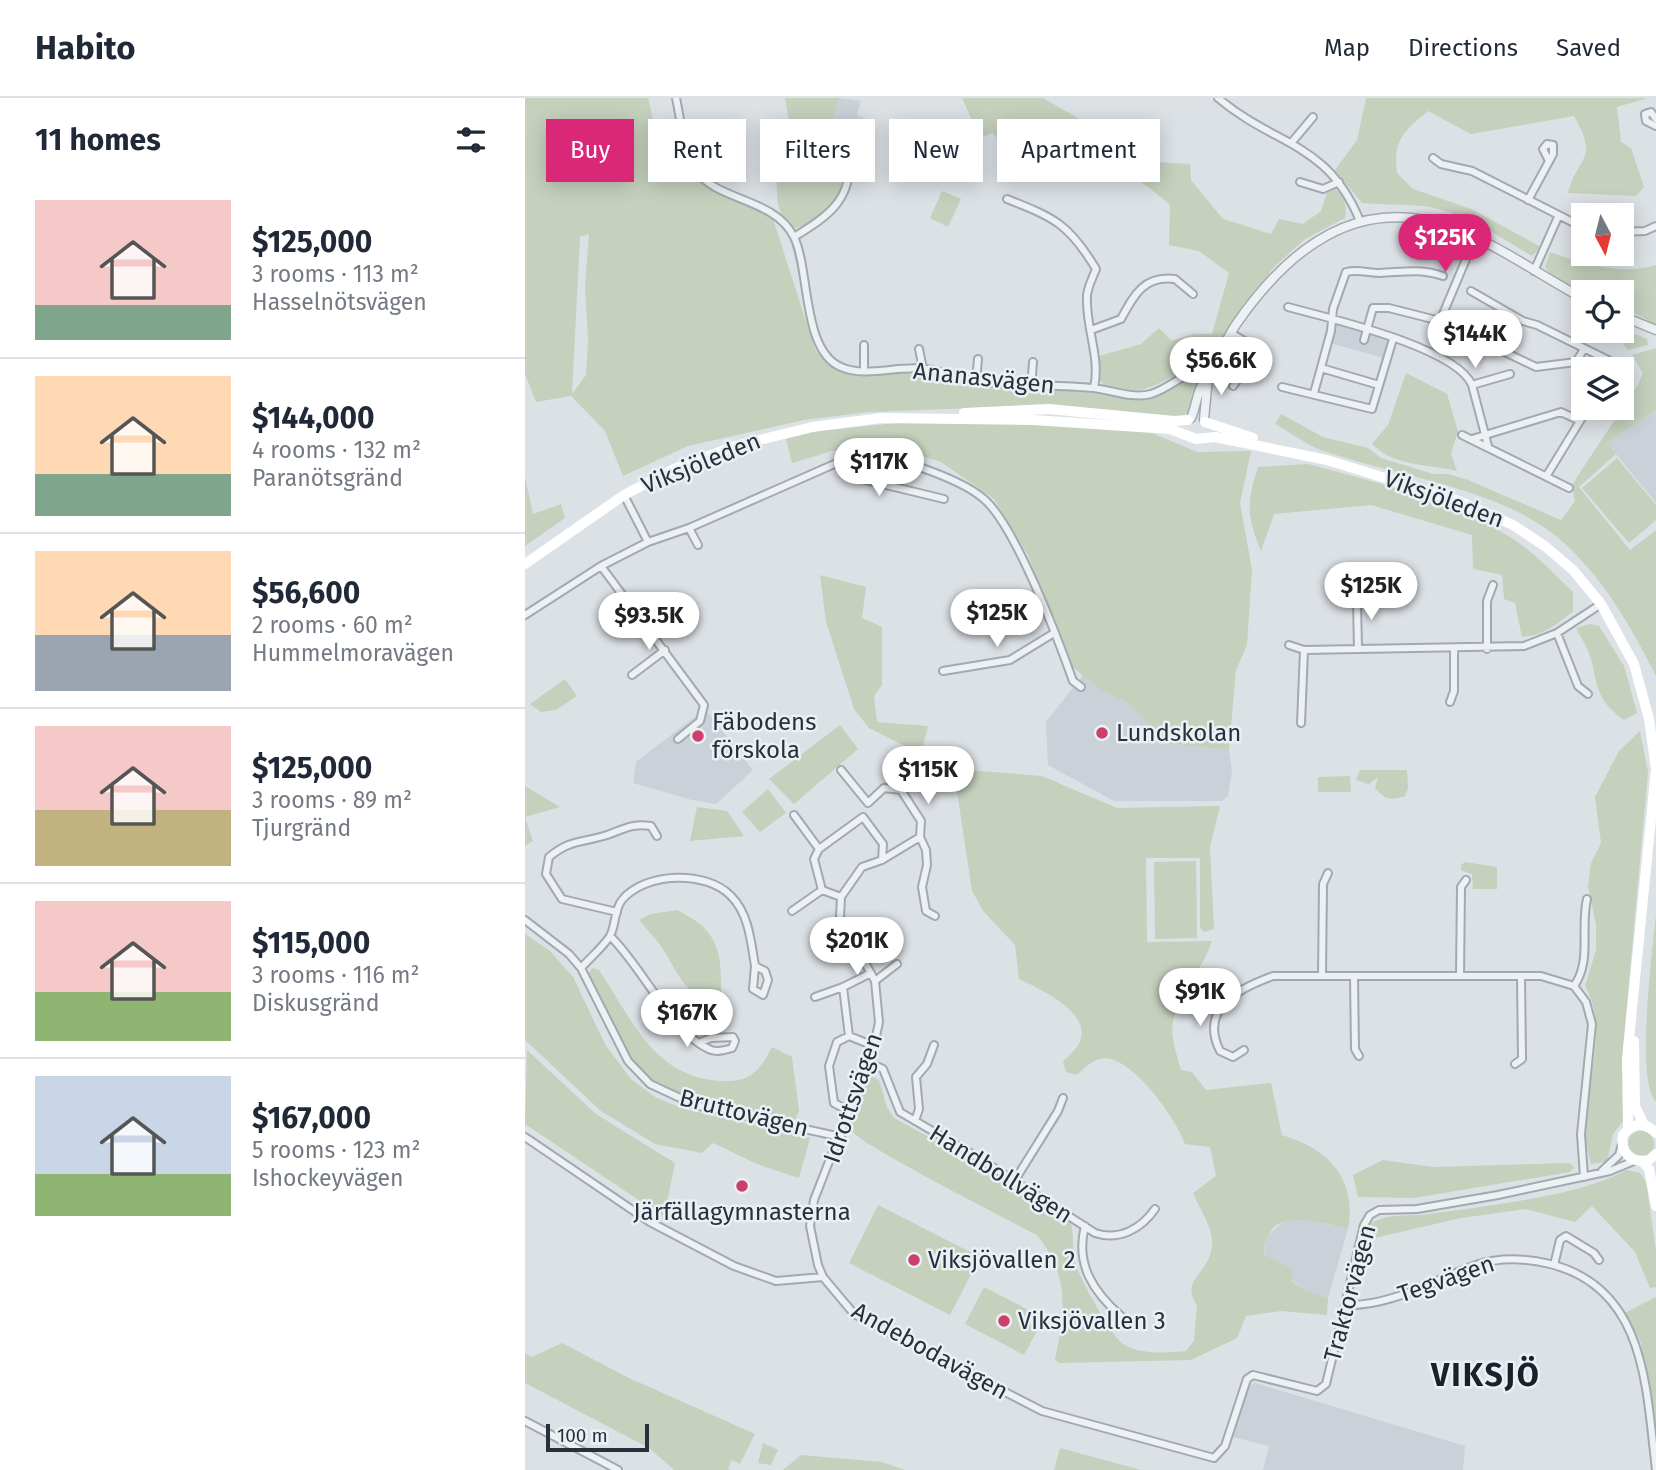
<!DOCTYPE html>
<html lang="en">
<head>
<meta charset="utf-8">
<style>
  :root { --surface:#fff; --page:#f2f2f3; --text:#1f2937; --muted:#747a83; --line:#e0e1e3; --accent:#db2777 }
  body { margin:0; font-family:"Fira Sans",sans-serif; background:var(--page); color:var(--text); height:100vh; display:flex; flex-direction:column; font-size:26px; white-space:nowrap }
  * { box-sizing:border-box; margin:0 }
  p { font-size:23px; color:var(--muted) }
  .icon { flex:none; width:38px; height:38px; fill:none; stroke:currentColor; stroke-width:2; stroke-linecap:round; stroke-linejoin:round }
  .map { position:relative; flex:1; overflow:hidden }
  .drawer { display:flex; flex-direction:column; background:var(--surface); width:525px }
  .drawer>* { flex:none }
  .top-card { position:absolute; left:21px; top:21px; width:665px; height:63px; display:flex; gap:14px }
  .needle { width:46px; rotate:173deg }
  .fabs { position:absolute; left:1046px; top:105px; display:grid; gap:14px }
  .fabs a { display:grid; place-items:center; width:63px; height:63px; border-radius:0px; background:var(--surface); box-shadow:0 4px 18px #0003; font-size:35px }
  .scale { position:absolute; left:21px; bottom:18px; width:103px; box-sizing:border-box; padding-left:7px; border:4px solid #26313c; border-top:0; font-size:19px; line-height:24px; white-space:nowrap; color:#26313c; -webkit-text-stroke:5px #ebf0f4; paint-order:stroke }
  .price { position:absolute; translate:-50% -60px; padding:0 16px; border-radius:24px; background:#fff; color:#222; font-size:23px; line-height:46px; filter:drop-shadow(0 2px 4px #0008) }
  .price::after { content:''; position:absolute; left:50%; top:42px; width:21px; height:16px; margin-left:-10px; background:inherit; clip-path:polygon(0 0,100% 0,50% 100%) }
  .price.on { background:var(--accent); color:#fff }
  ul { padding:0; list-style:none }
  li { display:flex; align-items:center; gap:21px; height:175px; padding:0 35px }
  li+li { border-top:2px solid var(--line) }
  li span { display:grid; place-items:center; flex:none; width:196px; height:140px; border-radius:0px; color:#555 }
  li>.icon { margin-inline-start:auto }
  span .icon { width:84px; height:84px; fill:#fffc; stroke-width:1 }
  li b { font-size:30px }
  h2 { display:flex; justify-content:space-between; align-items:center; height:84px; padding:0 35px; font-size:30px }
  .chip { padding:0 24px; border-radius:0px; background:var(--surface); box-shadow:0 4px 18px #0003; font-size:24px; line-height:63px }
  .chip.on { background:var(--accent); color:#fff }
  header { display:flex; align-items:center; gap:42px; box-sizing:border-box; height:98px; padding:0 35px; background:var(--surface); border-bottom:2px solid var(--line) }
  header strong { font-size:33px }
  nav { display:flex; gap:38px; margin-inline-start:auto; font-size:24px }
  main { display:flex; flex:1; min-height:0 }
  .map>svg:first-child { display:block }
  .built { fill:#cad1d8 }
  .green { fill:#c5d0bd; fill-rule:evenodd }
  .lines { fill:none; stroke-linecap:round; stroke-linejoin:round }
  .minor-casing { stroke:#a2a9b0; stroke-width:10 }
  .tertiary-casing { stroke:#a2a9b0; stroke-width:11 }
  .minor { stroke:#eef1f4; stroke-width:6 }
  .tertiary { stroke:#eef1f4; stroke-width:8 }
  .secondary { stroke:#fff; stroke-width:10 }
  .poi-dot { fill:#cd3f6b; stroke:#ebf0f4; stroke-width:2.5 }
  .labels { text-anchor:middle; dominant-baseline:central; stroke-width:5; stroke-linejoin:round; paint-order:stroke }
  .street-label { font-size:24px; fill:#26313c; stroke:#ebf0f4 }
  .poi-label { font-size:24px; fill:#26313c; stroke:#ebf0f4; text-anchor:start }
  .district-label { font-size:32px; font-weight:bold; letter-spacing:2px; fill:#18222c; stroke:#ebf0f4 }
</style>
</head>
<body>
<header>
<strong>Habito</strong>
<nav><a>Map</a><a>Directions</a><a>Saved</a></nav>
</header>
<main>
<section class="drawer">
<h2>11 homes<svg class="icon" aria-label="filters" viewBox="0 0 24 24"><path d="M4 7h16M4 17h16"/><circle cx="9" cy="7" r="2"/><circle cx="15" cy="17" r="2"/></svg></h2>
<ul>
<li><span style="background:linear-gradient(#f6c9c9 75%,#7fa58c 0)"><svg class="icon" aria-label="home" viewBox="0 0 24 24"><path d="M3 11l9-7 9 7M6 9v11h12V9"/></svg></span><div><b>$125,000</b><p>3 rooms · 113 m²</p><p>Hasselnötsvägen</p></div></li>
<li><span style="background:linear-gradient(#ffd9b3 70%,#7fa58c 0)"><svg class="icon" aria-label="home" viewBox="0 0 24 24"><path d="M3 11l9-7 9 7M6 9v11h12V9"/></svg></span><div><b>$144,000</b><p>4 rooms · 132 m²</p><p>Paranötsgränd</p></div></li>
<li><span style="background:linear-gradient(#ffd9b3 60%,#9aa5b1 0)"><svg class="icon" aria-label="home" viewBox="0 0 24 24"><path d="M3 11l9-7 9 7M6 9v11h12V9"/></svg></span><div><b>$56,600</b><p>2 rooms · 60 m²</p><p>Hummelmoravägen</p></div></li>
<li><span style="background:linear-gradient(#f6c9c9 60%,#c2b280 0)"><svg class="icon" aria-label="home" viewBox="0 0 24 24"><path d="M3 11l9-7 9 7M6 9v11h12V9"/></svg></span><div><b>$125,000</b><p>3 rooms · 89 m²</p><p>Tjurgränd</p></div></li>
<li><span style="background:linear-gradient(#f6c9c9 65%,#8fb573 0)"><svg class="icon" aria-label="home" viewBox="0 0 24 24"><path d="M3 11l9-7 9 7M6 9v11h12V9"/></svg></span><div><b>$115,000</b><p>3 rooms · 116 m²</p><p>Diskusgränd</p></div></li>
<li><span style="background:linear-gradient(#c9d6e8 70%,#8fb573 0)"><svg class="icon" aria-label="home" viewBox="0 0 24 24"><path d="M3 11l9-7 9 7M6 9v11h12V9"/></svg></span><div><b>$167,000</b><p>5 rooms · 123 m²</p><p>Ishockeyvägen</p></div></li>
</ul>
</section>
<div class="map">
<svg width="1131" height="1372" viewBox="0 0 1131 1372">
  <rect width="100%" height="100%" fill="#dce1e6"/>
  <path class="built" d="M315,0L336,3L332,17L349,25L336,61L329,58L311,63L300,43Z
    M813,223L864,241L858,260L805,245Z
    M1131,312V405L1082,345Z
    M558,577L576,592L601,604L645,646L704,652L707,673L703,698L697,703H589L523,667L521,624Z
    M180,611L228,672L191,706L167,702L108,685L111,664Z
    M771,1119L823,1131L803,1200L779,1192L739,1157L742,1138L758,1124Z
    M730,1285L940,1348L938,1372H738L744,1348L708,1339L721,1289Z"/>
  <path class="green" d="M0,0H123L135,50L156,47L169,75L187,91L224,105L248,121L290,251L299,263L313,271L337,275L390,276L490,294L550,292L595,300L625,299L664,280L672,282L674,289L666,313L653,320L528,307L343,314L279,322L163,348L98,378L80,333L46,298L11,304L0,276ZM64,136L60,188L63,242L61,277L47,296L55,139Z
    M260,0H315L300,43L311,63L317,59C323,91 306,122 271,130C244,116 256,88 249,63L270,57Z
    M437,0H518L582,37L616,63L665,66L666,82L698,121L746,136L754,121L778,126L796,113L802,95L810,91C820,98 822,108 820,120L780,141L748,170L680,269C672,271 665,270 658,274C636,284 594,310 574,281V258L616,246L634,230L647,243L669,236H687L704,175L674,153L644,147L645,107C599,66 544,40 485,26L479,46L467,35L455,40Z
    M841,0H1123L1092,9L1096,44L1106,50L1119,89L1111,98L1043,95C1052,58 1075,63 1049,18L946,36L903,13C878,34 868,42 872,75L888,91L946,111L1016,149L1007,158C973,138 938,113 898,108C878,106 857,107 837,105L810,72L832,42Z
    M417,93L436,101L423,129L405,120Z
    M1025,154C1060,166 1094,178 1131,167V227L1097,208V194C1067,194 1039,198 1020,169Z
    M1097,231L1122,241L1123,247L1103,252L1087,233Z
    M1131,250V312L1082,345L1091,356L1054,389L1105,452L1131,432V578C1107,530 1079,481 1038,444C979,390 869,378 796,352C780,346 765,334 750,326L756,316L798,339L843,350L856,360L908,376H923L943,382L1036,422L1050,403L1047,388L1050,382L1091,320L1084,315L1089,310H1097V300L1112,289L1118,275L1107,257Z
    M881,275L922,296L933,333L926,356L932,373C903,366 870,369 847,346L863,327Z
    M372,325H507L627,335L672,354L726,353L715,405L727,472L722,547L711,572L704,652L645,646L601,604L576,592L545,567L503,457L469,401L416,364L375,351L334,349L307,353L267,365L261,341L293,333Z
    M1092,360L1131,407V422L1104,445L1057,390Z
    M783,366C851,385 928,401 988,441C1010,455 1029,476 1048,494V513C1033,526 1018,538 997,539L990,505L979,501L977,477L948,471L947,437L846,407L749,416L736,453C722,418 721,406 733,369Z
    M0,379L8,416L36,406L40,420L0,448Z
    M295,477L341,489L337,520L357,529V587L349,598L352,624L403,628L396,656L344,630L329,611L301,524Z
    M1065,526L1074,528L1099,568L1112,615L1099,622C1071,601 1074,592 1066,561C1063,550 1056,540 1051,530Z
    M40,581L52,598L31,612L16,614L5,606Z
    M315,627L333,651L269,706L244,681Z
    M1115,633L1123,674L1098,951L1101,1019L1088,1036L1082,1064L1066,1066C1064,1057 1061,1048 1060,1039C1058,990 1086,933 1060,888L1071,852V826L1063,789L1066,765L1076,745L1070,699L1094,653Z
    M441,672L517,678L592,710L695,708L685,749L689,831L679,834L675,830V760H621L622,844L687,843C678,871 655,894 648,923C645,938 652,957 656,972L667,974L681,992L746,985L757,1037C804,1051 832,1081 823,1131C790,1124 741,1105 739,1157L766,1170L767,1183L779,1192L803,1200L802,1217L756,1213L721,1218L712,1240L666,1262L534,1265L530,1262C540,1214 545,1178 512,1137C489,1125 330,1044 326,1032C323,1022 338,984 346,978L354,982L362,1009L369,1020L450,1064L546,1124C549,1136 547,1149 549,1161C552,1176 586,1238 598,1246C615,1257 642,1255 661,1253L669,1243L672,1207C653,1179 689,1176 687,1142C686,1127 674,1109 668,1095L691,1078L685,1049L660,1046C652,1022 604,953 575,961C566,963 558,971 552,977L541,974L538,963C588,925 525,896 494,881L490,847L459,814L447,793L429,674Z
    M835,672H882L883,691L880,698C866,703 859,701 850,690L853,679L844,686L831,682Z
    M825,678L826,694H793V679Z
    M0,688L35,709L0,719L8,743L0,748Z
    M243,691L261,715L235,734L217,714Z
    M172,709L202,713L219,738L165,743Z
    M671,763L672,840L630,841L629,764Z
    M940,764L972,769V791H948L947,776L936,772V767Z
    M152,812C193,832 197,852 196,896L189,904C160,899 151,871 136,848C129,839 121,830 114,822L126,816Z
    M1131,816V1003C1110,985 1128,848 1131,816Z
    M0,836L25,853L48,879L81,948L106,981L130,999L159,1011L285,1040L274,1080L232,1066L188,1045L177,1055L130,1046L76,1013L0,942Z
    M67,870L74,872C107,921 128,978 194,983C225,985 234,974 247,949L267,959L274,1013L270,1022C216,1010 144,1008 106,963C91,944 75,900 63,877Z
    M2,952L71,1016L150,1065L139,1119L0,1026Z
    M1103 1046a13 13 0 1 1 26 0a13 13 0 1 1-26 0Z
    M858,1062L908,1069L1044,1065L1049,1069L1045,1074L889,1100L833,1099L828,1077Z
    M1101,1072L1115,1075L1121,1084L1131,1153V1189L1125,1190L1110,1154L1067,1108L1050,1124L1001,1111L936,1120L841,1142L843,1128C858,1114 886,1119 905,1116C959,1108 1057,1098 1101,1072Z
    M353,1107L455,1159L425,1217L324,1165Z
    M459,1189L519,1220L499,1257L440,1226Z
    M1131,1199V1351L1116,1245L1100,1215Z
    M37,1245L104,1280L230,1336L215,1366L207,1362L203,1370L205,1372H149L124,1350L0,1285V1255L7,1259Z
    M238,1345L253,1352L246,1367L233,1365Z
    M535,1350L616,1372H529Z
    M276,1357L356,1364L380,1372H258Z"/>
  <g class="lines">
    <defs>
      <path id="minor" d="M151,0C156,23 158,51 170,71C191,104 249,99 269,139C285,172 277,253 316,269C341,280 374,267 401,271C418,274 435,280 452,283C491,289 530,286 568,290C587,292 607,301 626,296C639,292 652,282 663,276L683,280
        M693,0C751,49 802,43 835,123
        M1131,21L1126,14L1120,16L1121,23L1131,28
        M767,44L788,19
        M908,60L916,66L947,73L1059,130
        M775,84L798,91L814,84
        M482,101C530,120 544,126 571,171C568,179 563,188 562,197C560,229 576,259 569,290
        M1003,102L1028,56V47L1022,46L1018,51L1023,61
        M1097,134L1120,133L1131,128
        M269,139C298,121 325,105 324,67
        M1009,173L1033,119
        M946,193L998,223L1012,227L1083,262
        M763,209C803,220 931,249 947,287
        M915,223L950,140
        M566,232L596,221C609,197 619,177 650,181L668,196
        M706,235L721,244C725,259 717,277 708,288
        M839,242L848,210H864L915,223L1011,269L1051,264L1059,251
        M394,251L398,271
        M1055,266L1059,281
        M1055,269L1083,262L1086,271
        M796,270L854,287
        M339,272V247
        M451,283L453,261
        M506,289L508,264
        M757,289L847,311L868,241
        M789,295L806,233L808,211L821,174C834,171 842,175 855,175C878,174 895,170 918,178
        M937,337L1044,390
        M947,341L1036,314L1053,322
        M963,348L947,287L985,276
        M314,364L322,376L328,379L419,401
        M1022,377L1063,310
        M99,397L123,444
        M164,430L173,447
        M76,468L179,607L175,623L153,641
        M0,517L76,468L123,444L164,430L314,364C345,355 368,358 397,370C417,377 443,387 459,401C491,429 533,541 548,583L556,589
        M1032,535L1053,588L1063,596
        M764,547L779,552L999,548L1032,535L1076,506
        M833,551L832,503L838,491
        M962,551V503L968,487
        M418,573L485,562L529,535
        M107,577L140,552
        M925,604L929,593V551
        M776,625L779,552
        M316,672L343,705L359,690L376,692L396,723L395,739L401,752L402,767L397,789L401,813L410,818
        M376,692L403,681
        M269,717L294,751
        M395,739L357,762L337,769L316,799L315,819L350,883L354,924L349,948L289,1102L285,1128L293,1167L298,1179L329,1216L517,1313L689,1360L700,1348L722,1281L728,1277L792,1293L801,1286L839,1127L845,1117L854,1112L892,1111L973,1097L1085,1073L1109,1063
        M316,799L297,792L289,761L294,751L338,719L358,746L357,762
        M267,813L297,792
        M92,814L37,801L21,776L24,759C46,741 57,745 82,737C99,731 107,725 126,728L132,738
        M0,822L44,856L56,870L103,963L125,986L170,1007L316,1039
        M85,838C116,867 148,937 186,952C192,954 201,952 207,950L210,943L208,939L186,940L176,944
        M56,870C65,860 78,849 85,838C91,827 89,812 97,802C120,774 181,772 206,798C224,816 226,844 230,868L240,873L243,882L238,897L228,891L230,868
        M797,878L798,786L803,775
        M935,878L936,789L941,782
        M829,879L830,951L834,958
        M350,883L372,866
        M1049,888C1067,863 1055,830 1062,801
        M290,899L318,889
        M324,938L318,889L346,875
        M719,952L708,959L695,953C674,911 712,891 748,878H1016L1049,888L1061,904L1067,926L1056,1036L1059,1079
        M343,964L358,971L375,1014L452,1059L570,1135C594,1143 616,1131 630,1111
        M990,966L997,961L996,878
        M324,1013L309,1005L304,968L312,944L324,938L349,948
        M390,1023L394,1011L391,979L402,966L409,947
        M0,1039L125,1124L209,1168L251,1183L298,1179
        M1077,1073L1094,1057L1097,1046
        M490,1082L533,1013L538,1000
        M560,1128C550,1166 568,1194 597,1219
        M1029,1167L1035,1142L1041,1138L1069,1155L1074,1162
        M820,1207C865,1209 908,1182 951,1167C975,1159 1000,1160 1025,1166C1122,1190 1121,1292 1131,1372
        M0,1323L93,1372"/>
      <path id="tertiary" d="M1097,218L1131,232
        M666,320C671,309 672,294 678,285C691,266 699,244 712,225C762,153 830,97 922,128C970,144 1014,177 1059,201
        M679,321L683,280"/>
    </defs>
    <use href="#minor" class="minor-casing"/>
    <use href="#tertiary" class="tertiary-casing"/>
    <use href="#minor" class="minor"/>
    <use href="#tertiary" class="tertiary"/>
    <path class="secondary" d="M439,315L524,311L649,323L663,322
      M680,324L728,340
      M0,466L99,397L149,371L210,348L287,329L356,320L508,322L645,331L671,341L690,339L802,362L934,403L988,427L1021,449L1048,472L1076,506L1109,566L1124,621L1131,671L1102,961L1103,1030
      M1109,943L1110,1008L1119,1027
      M1131,1035C1120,1024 1108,1024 1098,1037C1095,1054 1106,1066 1124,1062L1131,1056
      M1118,1064L1124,1071L1131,1108"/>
  </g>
  <g class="poi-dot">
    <circle cx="577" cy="635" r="7"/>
    <circle cx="173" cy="638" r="7"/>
    <circle cx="217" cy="1088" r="7"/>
    <circle cx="389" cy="1162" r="7"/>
    <circle cx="479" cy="1223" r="7"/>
  </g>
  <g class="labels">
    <g class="street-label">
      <text transform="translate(459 280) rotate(6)">Ananasvägen</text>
      <text transform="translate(176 365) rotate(-22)">Viksjöleden</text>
      <text transform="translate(919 401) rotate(20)">Viksjöleden</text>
      <text transform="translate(328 1000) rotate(-71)">Idrottsvägen</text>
      <text transform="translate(219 1015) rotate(14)">Bruttovägen</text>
      <text transform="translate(476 1076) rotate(32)">Handbollvägen</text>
      <text transform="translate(921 1181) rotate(-19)">Tegvägen</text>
      <text transform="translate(825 1195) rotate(-75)">Traktorvägen</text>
      <text transform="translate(405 1253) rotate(29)">Andebodavägen</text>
    </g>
    <g class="poi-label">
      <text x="187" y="624">Fäbodens<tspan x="187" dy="28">förskola</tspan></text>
      <text x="591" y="635">Lundskolan</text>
      <text x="217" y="1114" text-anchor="middle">Järfällagymnasterna</text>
      <text x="403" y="1162">Viksjövallen 2</text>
      <text x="493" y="1223">Viksjövallen 3</text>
    </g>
    <g class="district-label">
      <text x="961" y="1277">VIKSJÖ</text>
    </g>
  </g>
</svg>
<div class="fabs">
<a><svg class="needle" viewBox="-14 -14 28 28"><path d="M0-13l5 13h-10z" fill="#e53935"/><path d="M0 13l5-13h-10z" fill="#747a83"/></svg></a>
<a><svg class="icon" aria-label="locate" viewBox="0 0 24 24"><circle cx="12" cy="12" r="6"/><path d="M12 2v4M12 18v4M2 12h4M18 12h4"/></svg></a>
<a><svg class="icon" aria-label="layers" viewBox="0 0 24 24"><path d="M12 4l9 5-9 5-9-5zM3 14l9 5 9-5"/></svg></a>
</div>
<div class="scale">100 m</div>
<b class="price on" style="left:920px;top:176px">$125K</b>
<b class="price" style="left:950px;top:272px">$144K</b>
<b class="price" style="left:696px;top:299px">$56.6K</b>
<b class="price" style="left:354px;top:400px">$117K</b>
<b class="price" style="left:846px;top:524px">$125K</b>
<b class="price" style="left:472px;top:551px">$125K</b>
<b class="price" style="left:124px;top:554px">$93.5K</b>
<b class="price" style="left:403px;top:708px">$115K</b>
<b class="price" style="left:332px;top:879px">$201K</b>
<b class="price" style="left:675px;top:930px">$91K</b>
<b class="price" style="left:162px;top:951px">$167K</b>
<div class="top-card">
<a class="chip on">Buy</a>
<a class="chip">Rent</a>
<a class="chip">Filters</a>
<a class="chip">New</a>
<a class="chip">Apartment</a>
</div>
</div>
</main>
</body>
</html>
